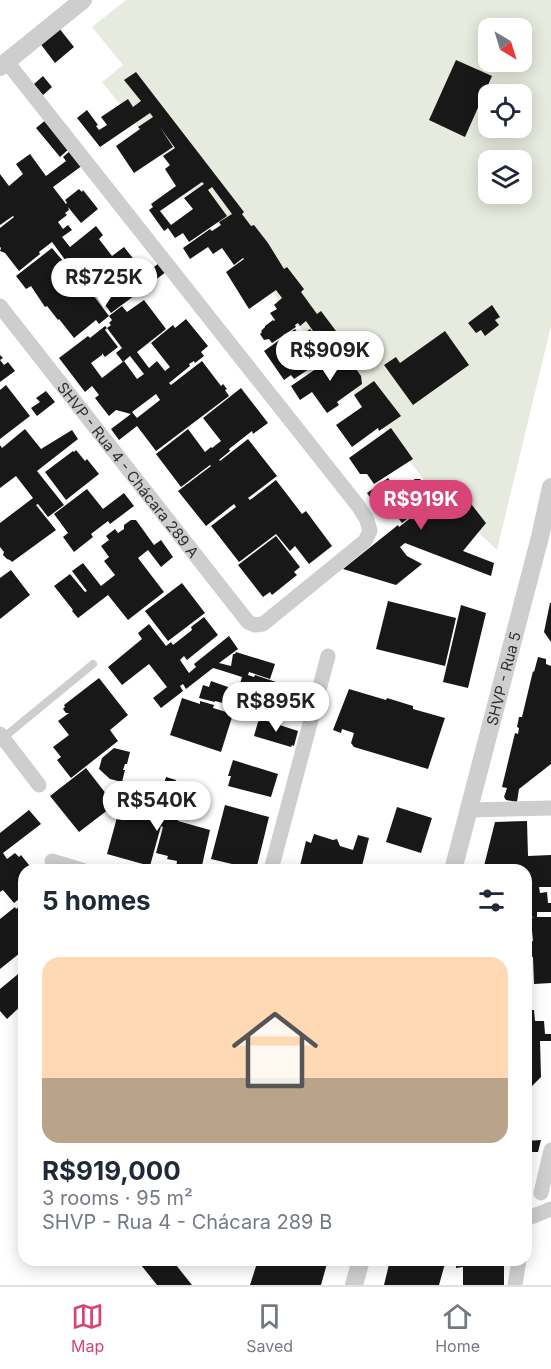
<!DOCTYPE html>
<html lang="en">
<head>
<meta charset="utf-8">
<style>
  :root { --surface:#fff; --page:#f6f6f7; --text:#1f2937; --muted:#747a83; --line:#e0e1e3; --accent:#d74477 }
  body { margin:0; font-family:Inter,sans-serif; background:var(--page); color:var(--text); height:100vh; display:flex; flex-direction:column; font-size:22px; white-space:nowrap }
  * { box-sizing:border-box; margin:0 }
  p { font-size:20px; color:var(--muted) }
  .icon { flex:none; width:33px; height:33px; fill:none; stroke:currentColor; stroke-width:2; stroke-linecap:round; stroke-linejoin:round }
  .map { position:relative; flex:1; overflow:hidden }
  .panel { position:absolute; left:18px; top:864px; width:514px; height:402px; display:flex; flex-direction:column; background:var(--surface); border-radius:18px; box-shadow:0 3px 15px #0003 }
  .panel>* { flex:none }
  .needle { width:39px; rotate:142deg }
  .tools { position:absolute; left:478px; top:18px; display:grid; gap:12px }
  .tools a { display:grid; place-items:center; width:54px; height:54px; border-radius:12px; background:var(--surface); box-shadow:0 3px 15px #0003; font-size:30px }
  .price { position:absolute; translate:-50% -51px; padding:0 14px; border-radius:21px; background:#fff; color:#222; font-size:20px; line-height:39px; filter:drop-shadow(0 2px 3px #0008) }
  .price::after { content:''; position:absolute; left:50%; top:36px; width:18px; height:14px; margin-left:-9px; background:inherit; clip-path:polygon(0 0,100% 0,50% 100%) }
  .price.current { background:var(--accent); color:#fff }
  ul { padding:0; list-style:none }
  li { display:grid; align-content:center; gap:12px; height:318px; padding:0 24px }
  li+li { border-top:2px solid var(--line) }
  li span { display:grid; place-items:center; height:186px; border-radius:18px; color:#555 }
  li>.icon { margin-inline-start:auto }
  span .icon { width:108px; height:108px; fill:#fffc; stroke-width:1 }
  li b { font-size:26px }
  h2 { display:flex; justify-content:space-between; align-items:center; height:72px; padding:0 24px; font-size:26px }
  .tabs { display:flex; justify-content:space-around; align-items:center; height:84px; border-top:2px solid var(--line); background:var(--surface); font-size:16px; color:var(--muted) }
  .tabs a { display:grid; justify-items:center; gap:3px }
  .tabs .current { color:var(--accent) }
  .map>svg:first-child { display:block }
  .green { fill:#e7eade; fill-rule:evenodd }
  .building { fill:#181818; fill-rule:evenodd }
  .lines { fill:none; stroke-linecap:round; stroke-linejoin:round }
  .service { stroke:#cecece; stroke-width:8 }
  .minor { stroke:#cecece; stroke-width:15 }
  .tertiary { stroke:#cecece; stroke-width:18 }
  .labels { text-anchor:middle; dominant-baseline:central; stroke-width:6; stroke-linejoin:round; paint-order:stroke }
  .street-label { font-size:15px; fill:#313131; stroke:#fff }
</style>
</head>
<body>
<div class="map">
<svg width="551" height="1285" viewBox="0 0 551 1285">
  <rect width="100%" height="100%" fill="#fff"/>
  <path class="green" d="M126,0H551V326L497,550L431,488L102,82L123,65L92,27ZM489,28H522V62H489ZM489,94H522V128H489ZM489,160H522V194H489Z"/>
  <path class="building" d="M55,23L74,47L55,63L36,38Z
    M456,60L492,76L465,137L429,120Z
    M136,72L244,212L242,214L251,226L254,225L268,243L284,269L287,267L304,289L301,292L317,314L321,311L348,347L332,358L306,321L300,326L298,323L295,325L296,327L272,343L269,339L264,340L260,334L262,332L261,331L265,327V326L273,320L274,321L275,320L270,313L277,309L274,305L282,298L276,290L249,309L226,272L244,259L243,258L234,265L222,248L213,254L208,247L190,259L183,248L210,229L212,231L221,225L219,222L232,214L212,187L208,190L227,216L189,242L183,233L175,238L168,228L164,231L149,210L153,207L151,204L176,186L165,169L170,165L163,156L175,148L160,127L173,147L134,173L116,146L140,129L138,127L153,117L150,113L100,147L77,118L87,110L98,125L96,126L99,130L107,125L101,117L128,99L133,107L141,101L124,80ZM202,182L204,184L184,198L193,209L171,225L160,211Z
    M43,76L52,87L43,95L34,84Z
    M47,119L70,148L60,157L36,128Z
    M71,150L83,165L53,187L66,204L67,203L65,200L79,189L82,192L83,190L98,209L81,223L68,207L69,210L65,213L67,215L58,222L63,229L68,225L72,230L62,237L70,247L96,226L103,235L99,239L112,256L124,247L136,262L128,268L138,280L159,263L166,272L111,313L92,287L89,290L81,280L79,281L91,296L93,295L109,316L122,306L127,312L144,300L166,329L137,352L149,368L157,361L165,371L170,367L151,343L173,325L175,328L186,319L208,346L201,352L204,356L195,363L194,361L189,364L190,366L169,383L171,385L202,361L221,386L223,384L227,389L225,390L229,396L156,451L137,426L119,440L111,429L131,414L116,410L109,416L95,398L99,395L92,386L85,392L59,358L88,336L90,338L105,326L107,328L105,330L118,347L105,357L102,353V355L91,363L102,378L124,361L137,379L144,374L130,356L123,362L116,353L122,348L107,328L111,325L109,323L112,320L109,316L99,324L96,320L74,338L59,319L58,320L47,306L45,307L31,286L26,289L16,276L52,248L73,273L74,272L52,242L39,252L40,254L19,271L5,253L0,251L1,248L0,247V228L14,217L13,216L0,225V174L9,186L23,174L16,164L30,154L46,176L66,161L63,157ZM156,394L160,400L137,418L132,412Z
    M492,305L500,317L495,320L499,325L485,336L481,330L476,333L468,323Z
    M295,329L300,336L310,329L329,357L319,365L315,360L307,366L309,369L294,379L291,375L284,380L264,351Z
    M445,331L469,365L413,405L384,365L396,357L400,363Z
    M344,352L361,376L362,384L337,402L339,405L327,413L312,392L300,400L291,386L326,362L327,364Z
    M0,355L3,358L0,360L4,365L8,362L15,371L0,382Z
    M374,381L401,416L379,431L378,428L352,447L336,425L362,407L354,395Z
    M6,385L30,416L0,439V390Z
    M241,388L268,423L253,434L252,431L229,449L230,451L219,460L220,461L248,439L277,476L248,498L250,500L276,480L302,514L306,511L332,546L309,564L295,546L290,551L276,534L239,562L211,526L236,507L234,504L206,526L178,491L211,466L210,465L181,487L156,454L188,429L205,452L211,447L212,448L221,441L203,418Z
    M46,391L55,402L37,416L31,408L40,402L36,398Z
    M391,428L413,459L374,484L367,474H360L349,458Z
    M25,429L41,449L72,430L78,439L37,471L64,505L48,517L38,504L36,505L56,530L12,562L10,560L7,559L3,555L4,552L0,547V523L33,498L16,476L0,488V445L2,448Z
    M76,450L85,461L87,459L99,474L66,500L45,472L73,451L74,452Z
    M388,478L399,492L400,488L404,485H406L415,479H420L435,497L454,482L486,523L463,551L494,563L491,576L405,543L400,547L407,556L422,564L396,585L343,569L398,525L399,527L426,506L425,505L402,523L399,519L393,518L388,511L383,515L367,493Z
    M87,489L103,509L124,493L134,506L110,524L108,521L91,534L93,537L74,552L63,537L68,533L54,514Z
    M131,520H136L154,545L161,540L173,557L161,567L148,550L138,558L164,592L128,620L108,595L78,618L72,611L73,610L54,586L70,574L85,592L87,591L72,571L83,563L101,586L115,575L104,561L109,557L101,546L109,540L106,536L115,529L118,533L124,529V525Z
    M276,536L300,567L294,572L297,575L272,595L270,592L263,597L238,565Z
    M11,570L30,595L0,619V578Z
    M182,583L205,613L168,641L145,611Z
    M388,601L456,618L445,666L376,649Z
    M550,603H551V642L544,632Z
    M461,605L486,613L468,688L443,682Z
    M204,617L218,635L187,660L184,656L180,660L189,673L196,667L194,664L229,636L238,649L219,663L231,666L233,654H235L236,652L275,664L270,679L249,672L248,675L254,677L255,675L282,684V686L292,689L282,722L272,719L271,721L243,712L244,710L233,707L242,677L220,670L213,668L186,689L183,684L180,686L183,691L161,708L153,698L167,687L149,664L122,685L108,667L142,639L138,633L149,624L166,646L171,642L173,645L192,630L191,627Z
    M538,657L546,659V664L551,666V764L519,789L517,802L506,800L504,797L507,788L502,787L515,733L518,734L519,728L517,727L519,717H522L533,671L534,672Z
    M99,678L128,715L110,730L118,741L71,778L57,760L61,757L53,747L69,735L58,721L69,713H66L63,709L65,707L64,705Z
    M211,681L228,687L223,703L215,701V702L199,698L203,685L209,687Z
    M349,689L386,700L387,698L413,706V709L445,718L428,769L354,747L351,743L354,733L342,729L341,733L333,730Z
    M182,698L200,704V701L214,705L213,708L233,714L221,752L170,735Z
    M261,719L298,731L294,746L292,745L291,747L254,736L258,722Z
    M114,748L130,752L127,764H125L123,770H125L122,782L110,779L99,769L102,758Z
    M233,760L278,774L271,797L228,786L231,776H228Z
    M86,768L114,804L108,808L109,809L79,832L50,796Z
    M166,777L176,780L167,813L179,817L178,821L210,830L201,870H183L176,868L177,861L167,859L168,856L156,853L163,827L161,826L150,866L107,854L124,792L159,802Z
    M225,805L269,817L256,870L245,867L244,870H230L232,864L211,859Z
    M397,807L432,818L421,853L386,842Z
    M29,810L41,824L3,853L7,859L15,853L19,857L21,855L33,870H24V895L14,903L3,890L0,892V833Z
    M527,821L528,856L551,855V887H539L540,893L547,892L548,903H551V912H537V917H551V983L534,984L533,957L530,956V941H533L532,931H526V918L535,917H526V870H483L495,822Z
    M314,834L333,840L337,839L340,846L353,850L358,835L369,838L361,870H299L306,841L311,843Z
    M23,904L24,905V955L20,953L0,969V919L15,907L16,909Z
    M23,970L24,971V1003L7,1019L0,1011V989Z
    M526,1010H534L535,1021H544L545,1034H551V1041H540L541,1077L526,1092Z
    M541,1140L538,1152H526V1141Z
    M137,1260H172L192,1285H157Z
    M258,1260H328L321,1285H250Z
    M390,1260H446L439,1285H384Z
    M456,1260H504V1285H463V1267L456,1268Z"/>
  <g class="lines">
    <path class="service" d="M3,738L93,664"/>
    <g class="minor">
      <path id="s1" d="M0,306L248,622L255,625L263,624L365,541L370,531L367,520L359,507L7,62"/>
      <path d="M0,734L39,785"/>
      <path d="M469,810L551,808"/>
      <path d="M52,861L82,870"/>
      <path d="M271,870L328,656"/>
      <path d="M541,1193L551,1150"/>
      <path d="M526,1219L551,1209"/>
      <path d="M515,1285L519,1260"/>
    </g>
    <g class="tertiary">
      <path d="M0,67L83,0"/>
      <path id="s2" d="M453,870L540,537L551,487"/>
      <path d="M354,1285L361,1260"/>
    </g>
  </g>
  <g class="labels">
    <g class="street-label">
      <text stroke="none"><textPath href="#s1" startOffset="208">SHVP - Rua 4 - Chácara 289 A</textPath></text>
      <text stroke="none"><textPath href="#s2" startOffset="198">SHVP - Rua 5</textPath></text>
    </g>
  </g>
</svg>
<div class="tools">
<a><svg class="needle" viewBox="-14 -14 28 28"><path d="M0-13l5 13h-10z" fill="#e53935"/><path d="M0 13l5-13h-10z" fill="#747a83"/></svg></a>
<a><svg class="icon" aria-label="locate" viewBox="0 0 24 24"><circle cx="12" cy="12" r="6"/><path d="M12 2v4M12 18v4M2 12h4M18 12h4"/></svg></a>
<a><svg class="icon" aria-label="layers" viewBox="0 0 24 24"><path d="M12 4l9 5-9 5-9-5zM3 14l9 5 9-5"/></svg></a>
</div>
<b class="price" style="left:104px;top:309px">R$725K</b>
<b class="price" style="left:330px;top:382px">R$909K</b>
<b class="price current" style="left:421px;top:531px">R$919K</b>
<b class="price" style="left:276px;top:733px">R$895K</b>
<b class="price" style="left:157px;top:832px">R$540K</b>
<section class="panel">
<h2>5 homes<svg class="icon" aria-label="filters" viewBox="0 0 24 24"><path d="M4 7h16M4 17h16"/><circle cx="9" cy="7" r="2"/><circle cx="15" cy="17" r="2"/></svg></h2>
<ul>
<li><span style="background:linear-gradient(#ffd9b3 65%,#b9a48a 0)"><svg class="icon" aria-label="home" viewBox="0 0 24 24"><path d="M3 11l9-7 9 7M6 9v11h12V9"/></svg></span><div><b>R$919,000</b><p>3 rooms · 95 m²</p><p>SHVP - Rua 4 - Chácara 289 B</p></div></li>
</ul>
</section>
</div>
<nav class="tabs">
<a class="current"><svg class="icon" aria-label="map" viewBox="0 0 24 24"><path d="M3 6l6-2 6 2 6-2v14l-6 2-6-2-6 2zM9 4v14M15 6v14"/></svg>Map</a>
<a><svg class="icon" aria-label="saved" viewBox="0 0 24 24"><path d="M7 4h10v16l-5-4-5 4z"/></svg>Saved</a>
<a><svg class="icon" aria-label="home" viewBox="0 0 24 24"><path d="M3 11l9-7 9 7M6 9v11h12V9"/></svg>Home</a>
</nav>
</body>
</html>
